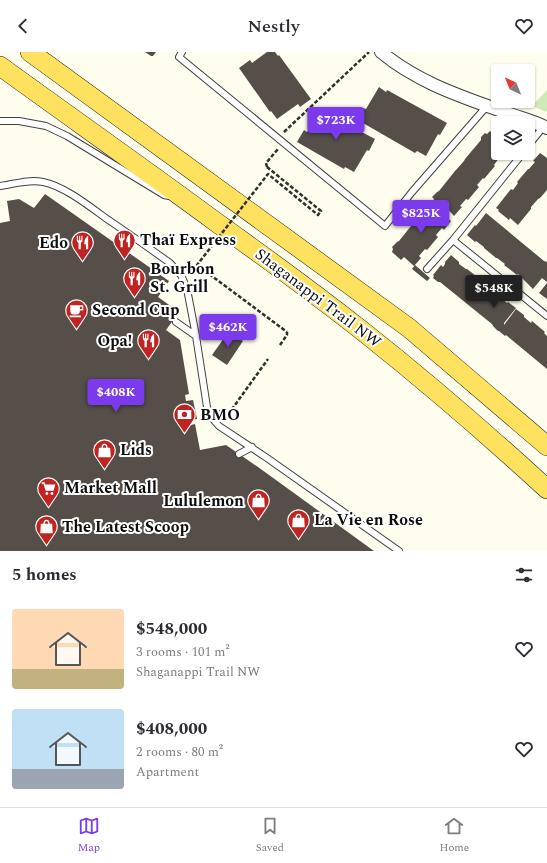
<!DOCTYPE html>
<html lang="en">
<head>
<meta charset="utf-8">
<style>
  :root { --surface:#fff; --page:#f2f2f3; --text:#2b2b33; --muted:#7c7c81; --line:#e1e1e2; --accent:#7c3aed }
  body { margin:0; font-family:Spectral,serif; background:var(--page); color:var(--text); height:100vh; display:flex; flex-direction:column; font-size:15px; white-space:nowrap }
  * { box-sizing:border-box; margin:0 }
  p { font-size:13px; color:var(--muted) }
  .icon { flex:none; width:22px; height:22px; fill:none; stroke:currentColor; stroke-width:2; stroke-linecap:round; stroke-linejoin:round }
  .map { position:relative; height:499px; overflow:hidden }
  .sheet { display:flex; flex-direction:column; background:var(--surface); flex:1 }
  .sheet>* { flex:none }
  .needle { width:26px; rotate:317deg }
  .tools { position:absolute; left:491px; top:12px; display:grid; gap:8px }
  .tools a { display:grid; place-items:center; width:44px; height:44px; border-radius:4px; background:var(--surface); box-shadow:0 1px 3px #0004; font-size:20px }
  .price { position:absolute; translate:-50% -34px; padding:0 9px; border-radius:4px; background:var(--accent); color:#fff; font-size:13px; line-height:26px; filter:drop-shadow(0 1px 2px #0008) }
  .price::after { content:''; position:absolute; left:50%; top:24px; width:12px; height:9px; margin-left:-6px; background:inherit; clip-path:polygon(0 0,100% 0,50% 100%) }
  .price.on { background:#222; color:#fff }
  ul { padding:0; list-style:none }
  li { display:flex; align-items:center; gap:12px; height:100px; padding:0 12px }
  li span { display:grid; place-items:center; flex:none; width:112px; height:80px; border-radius:4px; color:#555 }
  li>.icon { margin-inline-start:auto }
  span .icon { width:48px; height:48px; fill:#fffc; stroke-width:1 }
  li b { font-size:17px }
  h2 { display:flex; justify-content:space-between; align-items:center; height:48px; padding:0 12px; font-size:17px }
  header { display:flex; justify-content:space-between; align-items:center; height:52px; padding:0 12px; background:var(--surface); font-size:18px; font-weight:600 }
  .tabs { display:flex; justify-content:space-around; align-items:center; height:56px; border-top:1px solid var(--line); background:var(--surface); font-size:11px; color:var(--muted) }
  .tabs a { display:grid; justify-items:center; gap:2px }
  .tabs .on { color:var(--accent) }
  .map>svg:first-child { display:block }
  .green { fill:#ceeab6 }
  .building { fill:#564f49 }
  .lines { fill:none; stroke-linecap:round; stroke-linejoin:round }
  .lane-casing { stroke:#404040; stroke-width:8 }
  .street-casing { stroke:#404040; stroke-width:14 }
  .primary-casing { stroke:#1e1e1e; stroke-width:20 }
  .path { stroke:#2f2f2f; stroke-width:2.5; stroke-dasharray:4 2; stroke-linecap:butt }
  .lane { stroke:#fff; stroke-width:6 }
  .street { stroke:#fff; stroke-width:12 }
  .primary { stroke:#fde15f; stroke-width:19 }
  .path-bridge { stroke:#2f2f2f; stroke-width:2.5; stroke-dasharray:4 2; stroke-linecap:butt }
  .labels { text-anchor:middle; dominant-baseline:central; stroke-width:4; stroke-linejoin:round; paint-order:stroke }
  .poi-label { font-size:16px; font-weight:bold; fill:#0d0d0d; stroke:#fff; text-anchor:start }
  .street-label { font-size:16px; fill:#0d0d0d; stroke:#fff }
</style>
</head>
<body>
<header><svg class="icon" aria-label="back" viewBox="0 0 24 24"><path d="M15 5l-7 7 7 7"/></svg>Nestly<svg class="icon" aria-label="heart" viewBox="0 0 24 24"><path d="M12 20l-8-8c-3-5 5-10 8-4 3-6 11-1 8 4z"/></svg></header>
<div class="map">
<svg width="547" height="499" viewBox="0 0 547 499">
  <rect width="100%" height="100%" fill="#fffded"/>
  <path class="green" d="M547,38V60L532,54Z"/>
  <path class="building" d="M145,0H156L153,4H151Z
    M267,0H275L278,4L279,3L311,47L300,55L298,52L277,67L271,59L270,60L239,16L250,8L252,11Z
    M379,35L386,40L387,38L447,71L440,83L438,82L426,104L417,99L415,101L356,67L363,56L366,57Z
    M318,57L375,87L369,99L367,98L354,120L345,115L344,117L297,90L304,78L307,80L317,63L316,62Z
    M490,79L498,86L497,90L498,91V101H506L501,107L499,106L494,113L495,114L484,127L483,126L477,133L479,135L468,148L466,147L460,154L462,155L454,164L445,154L443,157L433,149L434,147L432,145L437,140L439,139L455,119L456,118L464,109L465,107L481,88V85L485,81L487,82Z
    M540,101L547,106V138L540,146L538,147L531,155V157L518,173L510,166L509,168L498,159L499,158L496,156L511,137L513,138L518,131L517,130L528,117H529L535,110L533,109Z
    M45,142L169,229L158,245L179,260L166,278L180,288L189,342L185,343L186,349L193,348L197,367L190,368L191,373L195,372L200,398L226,393L258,415L374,499H0V171L10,169L7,149L19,147L34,156Z
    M432,150L442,158L440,161L451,169L444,178L442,176L436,183L438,185L427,198L425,197L419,204L421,206L414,214L404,205L401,208L392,200L393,197L392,195L397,190L399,189L423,159V157L429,151L430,153Z
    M486,161L544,209L547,210V230L542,226L533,237L518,222L517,223L504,213L505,212L497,206H496L484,196V195L476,189L475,190L467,183L475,173L476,174Z
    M451,203L459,210V212L466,217H467L480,227L479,229L487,234L501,244L500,245L507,251L508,250L516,256L504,271V273L516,257L524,263V265L531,271L532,269L545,280L544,281L547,284V317L506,283L505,284L499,279H498L493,274L492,272L482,264L440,230H438L433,226L434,224L433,223L441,213L443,215L445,212V210Z
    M415,213L430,226L427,229L412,217Z
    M547,231V247L539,241Z
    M229,279L243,289L227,313L212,303Z"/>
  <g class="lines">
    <defs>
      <path id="lane" d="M182,0L179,5L385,174L412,140L487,54
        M0,69H19L46,74L67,84L164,143L169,144
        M528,94L544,74
        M0,134C14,132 29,127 43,130C64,134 89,154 107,167C128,181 149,196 170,211L181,223L187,237L196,284L207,355C210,363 213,368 219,374L267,406L399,499
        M453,188L547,264
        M427,217L453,188L523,101
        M176,270L196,284
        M239,402L252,395"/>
      <path id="street" d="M381,0C418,31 463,45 507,61C520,66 534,69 547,76"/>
      <path id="primary" d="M30,0L409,276L547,394
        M0,14C73,67 147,119 220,173C269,208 318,244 365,281C428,331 488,383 547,437"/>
    </defs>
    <use href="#lane" class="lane-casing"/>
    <use href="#street" class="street-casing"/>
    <use href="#primary" class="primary-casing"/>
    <path class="path" d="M284,80L369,0
      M267,115L266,111L278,97
      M280,293L287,283V280
      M219,360L220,359L227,364L268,307"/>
    <use href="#lane" class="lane"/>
    <use href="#street" class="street"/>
    <use href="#primary" class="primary"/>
    <path class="path-bridge" d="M267,115L321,159L318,163L268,122L197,213L287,280"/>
  </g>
  <defs>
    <symbol id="restaurant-pin" viewBox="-11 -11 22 30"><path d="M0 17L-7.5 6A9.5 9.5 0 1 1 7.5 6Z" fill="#c12321" stroke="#fff"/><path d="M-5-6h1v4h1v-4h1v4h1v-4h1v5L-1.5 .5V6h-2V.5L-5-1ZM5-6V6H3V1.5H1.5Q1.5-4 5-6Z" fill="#fff"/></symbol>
    <symbol id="cafe-pin" viewBox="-11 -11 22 30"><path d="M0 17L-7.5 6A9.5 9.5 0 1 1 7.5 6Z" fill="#c12321" stroke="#fff"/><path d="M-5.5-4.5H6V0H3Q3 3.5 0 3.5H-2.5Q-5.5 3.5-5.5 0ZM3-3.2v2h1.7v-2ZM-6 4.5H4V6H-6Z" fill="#fff"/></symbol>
    <symbol id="bank-pin" viewBox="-11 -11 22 30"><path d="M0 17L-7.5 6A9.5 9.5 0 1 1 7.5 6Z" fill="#c12321" stroke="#fff"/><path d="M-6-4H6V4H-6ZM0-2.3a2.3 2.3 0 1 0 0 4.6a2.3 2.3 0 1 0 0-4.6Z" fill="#fff"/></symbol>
    <symbol id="shop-pin" viewBox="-11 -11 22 30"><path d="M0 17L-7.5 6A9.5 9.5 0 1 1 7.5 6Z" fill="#c12321" stroke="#fff"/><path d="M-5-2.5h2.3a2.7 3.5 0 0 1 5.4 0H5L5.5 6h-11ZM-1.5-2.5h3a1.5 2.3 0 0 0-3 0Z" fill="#fff"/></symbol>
    <symbol id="supermarket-pin" viewBox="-11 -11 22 30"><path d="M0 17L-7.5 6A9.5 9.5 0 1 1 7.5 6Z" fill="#c12321" stroke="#fff"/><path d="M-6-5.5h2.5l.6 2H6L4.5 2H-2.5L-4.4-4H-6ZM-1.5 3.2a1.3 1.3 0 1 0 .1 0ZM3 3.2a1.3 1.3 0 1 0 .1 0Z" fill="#fff"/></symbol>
  </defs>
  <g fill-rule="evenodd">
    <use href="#restaurant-pin" x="112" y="176" width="25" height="34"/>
    <use href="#restaurant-pin" x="70" y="178" width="25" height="34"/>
    <use href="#restaurant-pin" x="122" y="214" width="25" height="34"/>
    <use href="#cafe-pin" x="64" y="246" width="25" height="34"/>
    <use href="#restaurant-pin" x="136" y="276" width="25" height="34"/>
    <use href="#bank-pin" x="172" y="350" width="25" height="34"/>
    <use href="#shop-pin" x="92" y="386" width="25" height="34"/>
    <use href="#supermarket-pin" x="36" y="424" width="25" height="34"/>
    <use href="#shop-pin" x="246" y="436" width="25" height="34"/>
    <use href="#shop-pin" x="286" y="456" width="25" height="34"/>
    <use href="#shop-pin" x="34" y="462" width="25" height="34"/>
  </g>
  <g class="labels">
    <g class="poi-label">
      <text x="140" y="188">Thaï Express</text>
      <text x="68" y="191" text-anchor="end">Edo</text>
      <text x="150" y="217">Bourbon<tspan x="150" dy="18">St. Grill</tspan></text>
      <text x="92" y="258">Second Cup</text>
      <text x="132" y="289" text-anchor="end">Opa!</text>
      <text x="200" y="363">BMO</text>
      <text x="120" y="398">Lids</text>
      <text x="64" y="436">Market Mall</text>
      <text x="244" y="449" text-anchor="end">Lululemon</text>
      <text x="314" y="468">La Vie en Rose</text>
      <text x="62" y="475">The Latest Scoop</text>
    </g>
    <g class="street-label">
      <text transform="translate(318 246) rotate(37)">Shaganappi Trail NW</text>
    </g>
  </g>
</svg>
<div class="tools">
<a><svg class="needle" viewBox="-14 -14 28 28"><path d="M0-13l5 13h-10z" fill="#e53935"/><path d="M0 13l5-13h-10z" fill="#7c7c81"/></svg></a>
<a><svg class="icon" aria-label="layers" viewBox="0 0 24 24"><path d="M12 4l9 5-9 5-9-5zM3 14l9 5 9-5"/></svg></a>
</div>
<b class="price" style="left:336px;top:89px">$723K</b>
<b class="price" style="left:421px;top:182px">$825K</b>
<b class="price on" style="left:494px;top:257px">$548K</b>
<b class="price" style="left:228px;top:296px">$462K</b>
<b class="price" style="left:116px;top:361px">$408K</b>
</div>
<section class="sheet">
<h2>5 homes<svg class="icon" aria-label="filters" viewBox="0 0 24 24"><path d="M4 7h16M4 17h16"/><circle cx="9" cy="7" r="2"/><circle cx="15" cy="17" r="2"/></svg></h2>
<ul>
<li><span style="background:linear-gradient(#ffd9b3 75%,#c2b280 0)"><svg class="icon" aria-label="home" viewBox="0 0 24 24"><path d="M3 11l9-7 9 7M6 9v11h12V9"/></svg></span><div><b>$548,000</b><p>3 rooms · 101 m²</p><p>Shaganappi Trail NW</p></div><svg class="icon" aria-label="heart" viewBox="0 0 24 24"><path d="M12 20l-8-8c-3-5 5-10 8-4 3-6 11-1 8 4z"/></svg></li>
<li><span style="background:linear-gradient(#bfe0f5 75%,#9aa5b1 0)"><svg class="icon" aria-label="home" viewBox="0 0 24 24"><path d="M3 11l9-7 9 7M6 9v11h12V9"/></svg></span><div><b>$408,000</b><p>2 rooms · 80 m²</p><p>Apartment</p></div><svg class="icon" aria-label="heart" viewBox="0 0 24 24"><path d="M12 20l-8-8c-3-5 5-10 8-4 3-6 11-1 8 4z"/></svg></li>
</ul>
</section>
<nav class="tabs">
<a class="on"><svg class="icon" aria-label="map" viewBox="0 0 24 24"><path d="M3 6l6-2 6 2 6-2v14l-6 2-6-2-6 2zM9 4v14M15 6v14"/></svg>Map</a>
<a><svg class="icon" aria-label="saved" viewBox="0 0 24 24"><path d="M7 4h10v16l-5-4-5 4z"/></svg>Saved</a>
<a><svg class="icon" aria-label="home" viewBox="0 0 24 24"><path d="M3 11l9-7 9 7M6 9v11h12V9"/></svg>Home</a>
</nav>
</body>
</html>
